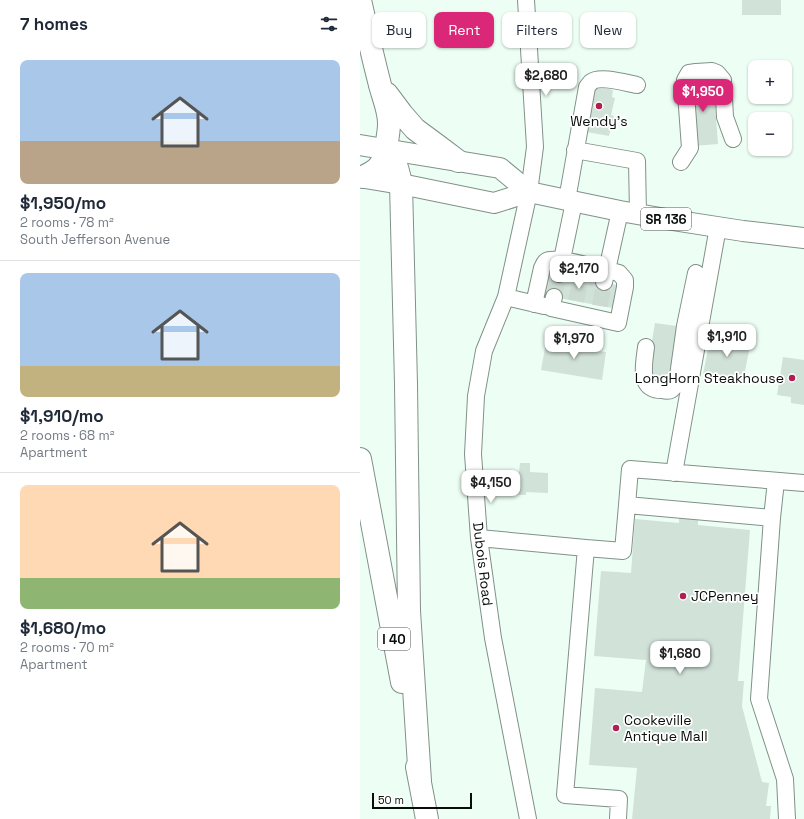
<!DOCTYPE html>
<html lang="en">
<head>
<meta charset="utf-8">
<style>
  :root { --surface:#fff; --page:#f2f2f3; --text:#1f2937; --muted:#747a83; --line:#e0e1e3; --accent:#db2777 }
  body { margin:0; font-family:"Space Grotesk",sans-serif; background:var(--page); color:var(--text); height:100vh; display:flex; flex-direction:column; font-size:15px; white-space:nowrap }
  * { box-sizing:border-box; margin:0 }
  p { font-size:13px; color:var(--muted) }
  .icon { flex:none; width:22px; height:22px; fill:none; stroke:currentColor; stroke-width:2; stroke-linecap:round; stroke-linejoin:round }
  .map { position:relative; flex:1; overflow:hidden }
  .drawer { display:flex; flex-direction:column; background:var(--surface); width:360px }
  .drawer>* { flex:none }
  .banner { position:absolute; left:12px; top:12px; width:372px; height:36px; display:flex; gap:8px }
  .controls { position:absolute; left:388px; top:60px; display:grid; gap:8px }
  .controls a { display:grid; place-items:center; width:44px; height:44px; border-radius:8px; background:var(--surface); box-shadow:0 1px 3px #0004; font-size:20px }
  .scale { position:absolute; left:12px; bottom:10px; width:100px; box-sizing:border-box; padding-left:4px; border:2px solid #080d0a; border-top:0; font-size:11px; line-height:14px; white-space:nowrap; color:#080d0a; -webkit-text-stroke:3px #fff; paint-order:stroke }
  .price { position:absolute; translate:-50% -34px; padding:0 9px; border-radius:8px; background:#fff; color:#222; font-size:13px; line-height:26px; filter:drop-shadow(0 1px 2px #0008) }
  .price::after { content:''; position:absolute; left:50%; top:24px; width:12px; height:9px; margin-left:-6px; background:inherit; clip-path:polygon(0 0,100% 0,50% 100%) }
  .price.active { background:var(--accent); color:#fff }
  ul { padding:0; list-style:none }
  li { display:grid; align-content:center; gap:8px; height:212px; padding:0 20px }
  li+li { border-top:1px solid var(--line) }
  li span { display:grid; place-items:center; height:124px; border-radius:8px; color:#555 }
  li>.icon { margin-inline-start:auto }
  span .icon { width:72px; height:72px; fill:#fffc; stroke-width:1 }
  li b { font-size:17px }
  h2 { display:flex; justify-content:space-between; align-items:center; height:48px; padding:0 20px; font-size:17px }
  .pill { padding:0 14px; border-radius:8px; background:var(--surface); box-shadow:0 1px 3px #0004; font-size:14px; line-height:36px }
  .pill.active { background:var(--accent); color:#fff }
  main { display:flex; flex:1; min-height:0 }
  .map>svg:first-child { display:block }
  .building { fill:#d1e2d8 }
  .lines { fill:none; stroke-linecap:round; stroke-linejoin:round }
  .minor-tunnel { stroke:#cbdbd2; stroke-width:16; stroke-dasharray:16 8; stroke-linecap:butt }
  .minor-casing { stroke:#819188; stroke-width:18 }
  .major-casing { stroke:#819188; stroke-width:22 }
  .highway-casing { stroke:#819188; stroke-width:24 }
  .minor { stroke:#fff; stroke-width:16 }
  .major { stroke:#fff; stroke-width:20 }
  .highway { stroke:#fff; stroke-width:22 }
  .poi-dot { fill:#af1f51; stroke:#fff; stroke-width:1.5 }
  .labels { text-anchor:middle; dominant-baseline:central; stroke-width:3.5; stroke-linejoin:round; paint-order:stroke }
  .shield { fill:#fff; stroke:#525654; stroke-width:1 }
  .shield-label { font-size:13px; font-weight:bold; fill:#080d0a }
  .poi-label { font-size:14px; fill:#080d0a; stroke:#fff; text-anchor:start }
  .street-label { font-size:14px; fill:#080d0a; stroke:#fff }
</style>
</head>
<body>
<main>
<section class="drawer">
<h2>7 homes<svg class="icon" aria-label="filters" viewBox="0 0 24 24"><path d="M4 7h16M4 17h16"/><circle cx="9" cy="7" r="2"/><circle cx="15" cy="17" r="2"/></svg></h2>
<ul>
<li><span style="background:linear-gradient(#a9c7e8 65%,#b9a48a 0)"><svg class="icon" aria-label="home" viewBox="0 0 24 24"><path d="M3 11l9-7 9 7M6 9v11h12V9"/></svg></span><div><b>$1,950/mo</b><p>2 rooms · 78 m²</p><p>South Jefferson Avenue</p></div></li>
<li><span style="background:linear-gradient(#a9c7e8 75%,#c2b280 0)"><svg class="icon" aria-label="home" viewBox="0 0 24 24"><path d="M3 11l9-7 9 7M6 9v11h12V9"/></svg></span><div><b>$1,910/mo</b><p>2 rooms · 68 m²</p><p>Apartment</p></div></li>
<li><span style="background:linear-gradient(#ffd9b3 75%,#8fb573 0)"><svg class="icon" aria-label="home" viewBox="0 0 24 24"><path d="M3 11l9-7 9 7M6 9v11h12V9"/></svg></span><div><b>$1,680/mo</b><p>2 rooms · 70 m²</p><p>Apartment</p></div></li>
</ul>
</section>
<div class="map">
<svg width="444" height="819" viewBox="0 0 444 819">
  <rect width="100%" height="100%" fill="#edfff5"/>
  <path class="building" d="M382,0H421V15H382Z
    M353,80L358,144L333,146L329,81Z
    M235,86L253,90L252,97L255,98L251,115L254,116L249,136L221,131Z
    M187,271L257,285L253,308L182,295Z
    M295,323L323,327L314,380L286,376Z
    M351,335L391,341L383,381L343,374Z
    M196,341L237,348V351L246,352L242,380L181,370L186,343L195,344Z
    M423,357L444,360V405L431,403V397L417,395Z
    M160,463H170V472L188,473V493L166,492V495L135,494L136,471L159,472Z
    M319,517L338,519V525L390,530L378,681H384L382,706L402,782L409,783L406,806H411L410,819H272L277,768L229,765L235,688L282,692L286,660L234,656L241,571L271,573L275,519L319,523Z"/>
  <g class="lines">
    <path class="minor-tunnel" d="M194,297L199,274
      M216,301L221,278
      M240,306L244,282"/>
    <defs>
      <path id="minor" d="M166,0L175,147L169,192L146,297L124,351L116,396L113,454L119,538L133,638L168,819
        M215,150L277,161L278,214
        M321,162L330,148L325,80L329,73L336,72L352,71L357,73L363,80L365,117L373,139
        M207,200L227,87C229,85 230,83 231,82C240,75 266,83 277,85
        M199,274L214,202
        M146,297L184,306
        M194,297L191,308L258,323L265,287V280L259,273L247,270L260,211
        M174,304L182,268C184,264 185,260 190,260C203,258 233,267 247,270L244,282
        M286,347C285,358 279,382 292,388C295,390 299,390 302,390C311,392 312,390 317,383L325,326L336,273
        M314,473L358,227
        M416,481L412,518L399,699L425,779L427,819
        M412,518L267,505L270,469L444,483
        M119,538L226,548
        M258,819L259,799L205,795L226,548L263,551L267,505"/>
      <path id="major" d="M0,145L140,168L169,192L207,200L260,211L306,219L383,231L444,238
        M0,177L41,184L134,203L169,192"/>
      <path id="highway" d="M0,0C6,27 12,54 19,81C22,95 29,109 29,123C29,132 25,158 20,165C16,171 9,174 3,177
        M27,94L42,114L55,129L78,146L98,161
        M25,149C36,160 38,169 41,184L46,384L49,611L60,781
        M0,459L42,682
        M57,767L67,819"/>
    </defs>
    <use href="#minor" class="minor-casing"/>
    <use href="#major" class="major-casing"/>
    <use href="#highway" class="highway-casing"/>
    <use href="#minor" class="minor"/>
    <use href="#major" class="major"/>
    <use href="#highway" class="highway"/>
  </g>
  <g class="poi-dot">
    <circle cx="239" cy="106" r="4"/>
    <circle cx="432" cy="378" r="4"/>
    <circle cx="323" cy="596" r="4"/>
    <circle cx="256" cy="728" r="4"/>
  </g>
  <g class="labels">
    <g class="shield">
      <rect x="281" y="208" width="50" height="22" rx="3"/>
      <rect x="18" y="628" width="32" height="22" rx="3"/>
    </g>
    <g class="shield-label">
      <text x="306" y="219">SR 136</text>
      <text x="34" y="639">I 40</text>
    </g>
    <g class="poi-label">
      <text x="239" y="121" text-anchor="middle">Wendy's</text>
      <text x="424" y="378" text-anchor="end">LongHorn Steakhouse</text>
      <text x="331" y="596">JCPenney</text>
      <text x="264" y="720">Cookeville<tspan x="264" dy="16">Antique Mall</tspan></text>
    </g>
    <g class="street-label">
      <text transform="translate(123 564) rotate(83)">Dubois Road</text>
    </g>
  </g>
</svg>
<div class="controls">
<a>+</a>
<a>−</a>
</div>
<div class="scale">50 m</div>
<b class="price" style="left:186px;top:97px">$2,680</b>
<b class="price active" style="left:343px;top:113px">$1,950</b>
<b class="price" style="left:219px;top:290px">$2,170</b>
<b class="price" style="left:367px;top:358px">$1,910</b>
<b class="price" style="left:214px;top:360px">$1,970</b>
<b class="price" style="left:131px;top:504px">$4,150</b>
<b class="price" style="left:320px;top:675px">$1,680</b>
<div class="banner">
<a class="pill">Buy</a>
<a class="pill active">Rent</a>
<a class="pill">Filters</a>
<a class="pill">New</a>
</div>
</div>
</main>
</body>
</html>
